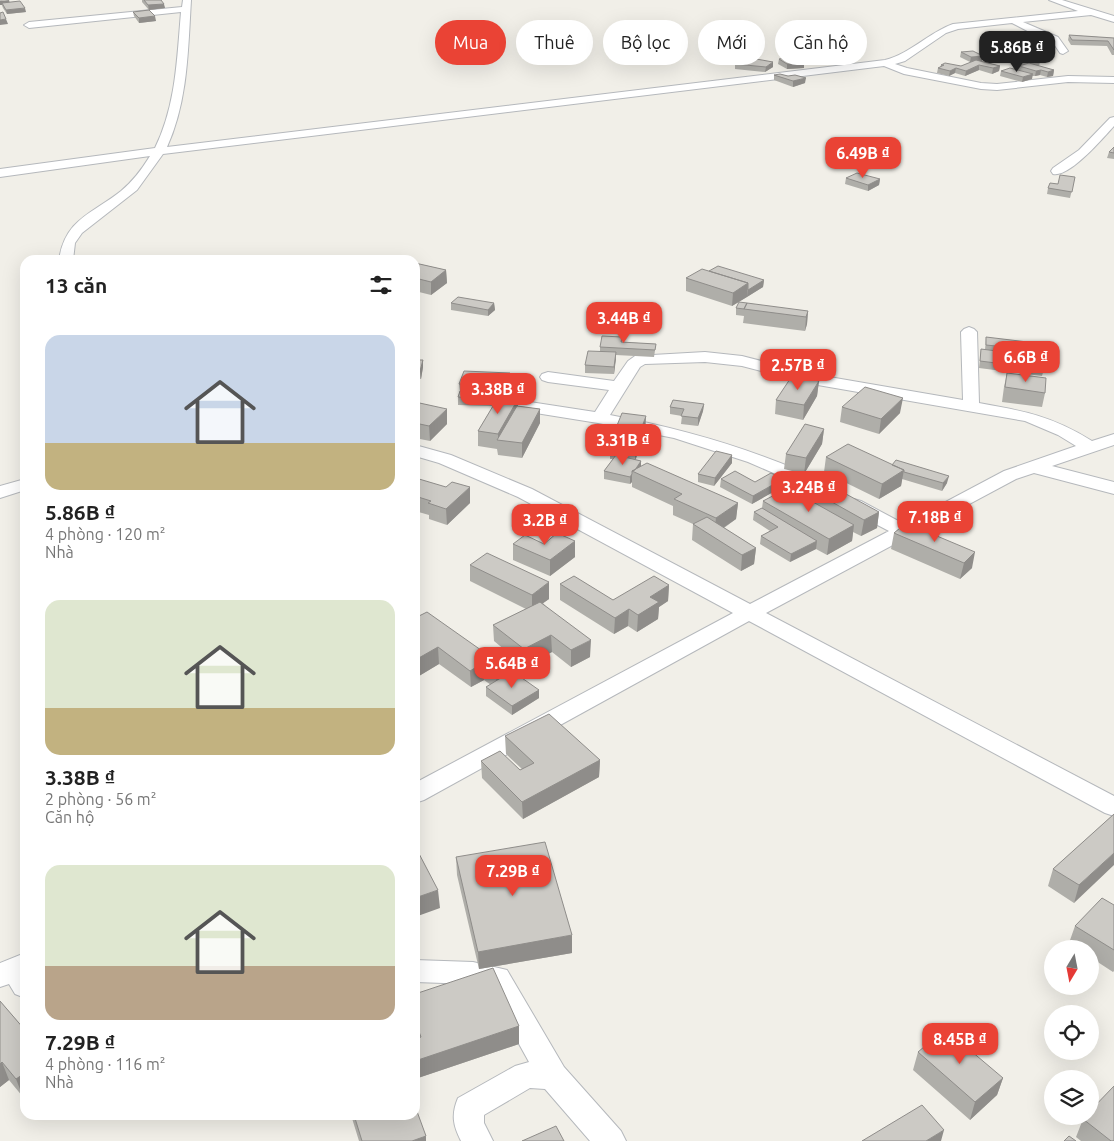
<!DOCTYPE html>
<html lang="vi">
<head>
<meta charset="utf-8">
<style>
  :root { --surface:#fff; --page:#f6f6f6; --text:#222; --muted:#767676; --accent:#ea4335 }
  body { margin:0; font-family:Ubuntu,sans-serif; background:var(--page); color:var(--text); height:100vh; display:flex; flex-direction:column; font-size:19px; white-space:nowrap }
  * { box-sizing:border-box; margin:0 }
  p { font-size:16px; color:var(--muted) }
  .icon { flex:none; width:28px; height:28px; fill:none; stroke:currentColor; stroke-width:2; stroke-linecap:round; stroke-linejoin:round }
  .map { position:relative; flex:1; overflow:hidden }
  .panel { position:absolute; left:20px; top:255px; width:400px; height:865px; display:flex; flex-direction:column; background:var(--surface); border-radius:15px; box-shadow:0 5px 20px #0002 }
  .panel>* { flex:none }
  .guide { position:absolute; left:435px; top:20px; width:475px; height:45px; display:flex; gap:10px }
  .needle { width:32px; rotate:190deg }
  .controls { position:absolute; left:1044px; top:940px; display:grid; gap:10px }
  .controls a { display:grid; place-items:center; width:55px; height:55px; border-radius:50%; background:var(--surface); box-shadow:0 5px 20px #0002; font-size:25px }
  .price { position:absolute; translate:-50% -42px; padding:0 11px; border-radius:10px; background:var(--accent); color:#fff; font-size:16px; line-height:32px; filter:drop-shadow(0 1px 2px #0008) }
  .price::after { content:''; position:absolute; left:50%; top:30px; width:15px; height:11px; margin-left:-8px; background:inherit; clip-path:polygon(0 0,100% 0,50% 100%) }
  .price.active { background:#222; color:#fff }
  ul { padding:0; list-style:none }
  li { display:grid; align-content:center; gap:10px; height:265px; padding:0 25px }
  li span { display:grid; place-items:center; height:155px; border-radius:15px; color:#555 }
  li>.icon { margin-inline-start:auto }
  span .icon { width:90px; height:90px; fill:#fffc; stroke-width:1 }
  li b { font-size:21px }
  h2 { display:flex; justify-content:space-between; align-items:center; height:60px; padding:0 25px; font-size:21px }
  .tag { padding:0 18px; border-radius:22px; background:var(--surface); box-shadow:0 5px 20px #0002; font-size:18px; line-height:45px }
  .tag.active { background:var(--accent); color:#fff }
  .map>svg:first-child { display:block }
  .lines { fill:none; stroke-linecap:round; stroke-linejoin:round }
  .street-casing { stroke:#b5b8bc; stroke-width:2 }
  .street { fill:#fff; fill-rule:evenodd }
  .wall { fill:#afaea9 }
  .shaded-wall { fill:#8f8d8a }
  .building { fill:#cccac5; stroke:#8f8d8a }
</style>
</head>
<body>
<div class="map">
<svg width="1114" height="1141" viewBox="0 0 1114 1141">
  <rect width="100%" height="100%" fill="#f1efe8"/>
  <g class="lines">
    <defs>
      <path id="street" d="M183,0H191C188,49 188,101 167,147L885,60C910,54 928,33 953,24L1078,11L1049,0H1062L1114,16V22L1091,15L1023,22L1058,37L1068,51L1063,54L1060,53L1052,41L1037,36L1012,23L958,29L946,33L905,61L895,64L907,68L981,83L997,84L1068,76L1114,77V83L1068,82L997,90L981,89L904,74L884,66L163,154L137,190L82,233L75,243L73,260H59C65,219 92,214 121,191C133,181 142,169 150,156L0,177V169L155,148C176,105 177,59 181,12L29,28L24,25L29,22L182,7Z
        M1114,117V126C1103,138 1069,178 1053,174L1051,171L1053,168L1079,150L1110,118Z
        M969,327L974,329L977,332L979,403C1024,411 1052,416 1092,441L1114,434V445L1052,466L1114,482V494L1034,473L1016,479L766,613L1114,796V816L1105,813L749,621L424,800L415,803V783L733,613L518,497L439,463L415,456V445L451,455L532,489L750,604L889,531L847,509L845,505L847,501L854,499L861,501L904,524L1004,471L1076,446L1058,435L1025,421L812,384L742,366L705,362L645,364L640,367L610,415C689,430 763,452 836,487L838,491L836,495L829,497L748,462L674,438L598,423L517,410L511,409L509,405L511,401L517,400L595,412L609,390L548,382L542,380L540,377L542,374L548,372L614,381L628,361L635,356L705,352L742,356L812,374L963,400L961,332L964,329Z
        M25,479V490L0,498V486Z
        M25,953V998L15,994L9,984L0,987V963Z
        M415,960L473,962L507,970L564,1067L621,1131L626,1141H590L545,1089L530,1088L484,1115V1123L493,1141H461C453,1125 451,1115 458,1098L515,1066L529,1062L488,988L473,984L415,982Z"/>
    </defs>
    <use href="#street" class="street-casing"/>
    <use href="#street" class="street"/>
  </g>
  <path class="wall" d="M0,0L10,2L26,12L7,14L3,8Z
    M142,0H161L165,8L149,10L156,21L139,23L134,16L133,12L149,10L142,2Z
    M1069,35L1114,38V55H1112L1107,46L1071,45L1068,40Z
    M1008,40L1033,42L1053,53L1052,58H1041L1039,66L1054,70L1053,76L1047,77L1040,75L1035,76H1032V79L1022,82L1000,76L1001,71L1018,70L1019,67H1014L1006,50Z
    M961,52L982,61H981L1000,66L999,71L992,74L979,70L965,76L955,73L949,76L937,73L938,68L940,67L941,65L961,66L972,62H970L960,57Z
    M779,59L804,68L787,69L778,64Z
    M735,64L773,67L765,72L735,69Z
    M774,75L788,76L805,83L793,87L774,80Z
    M1114,147V159L1107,158L1109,152Z
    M1075,177L1070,198L1047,194L1048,188Z
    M846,178L880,179L879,185L868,191L845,184Z
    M415,263L446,270L447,283L431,295L415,291Z
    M709,271L764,280L763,287L732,306L686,291V278Z
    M451,303H494L495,310L488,316L451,310Z
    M736,308L808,311L807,324L805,331L743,323L744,316L736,315Z
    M622,337V342L656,344L654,357L616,355L614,374L585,373V365L600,351V347Z
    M986,337L1044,351L1042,357L1044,369L1042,376L979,368L981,349L985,350Z
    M415,360H423V367L421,379L415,378Z
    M510,373L511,387L508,397L518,406L540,409V423L522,458L498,455L497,449L478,446V431L493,406L458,405V397L460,391L459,384Z
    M1007,373L1045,393L1042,407L1002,402L1004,387Z
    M819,381L817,396L803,420L775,414L776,400Z
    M415,402L447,424L430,441L415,438Z
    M704,404L703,411L698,426L681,424L682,416L670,414V407Z
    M842,407L900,413L879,434L840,422Z
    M646,416L645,431L635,460L641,461V466L738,503L736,519L724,528L756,548L754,564L741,571L692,540L693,524L673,515V506L632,487V482L630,484L604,479V471L613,459H610V443Z
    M824,429L822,444L804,474L784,469L786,454Z
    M732,455V463L714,486L698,482V474Z
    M826,457L892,465L947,483L942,491L902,479L901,486L879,499L824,472Z
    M721,479L755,482L783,479L782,487L752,504L720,487Z
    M415,483L470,503L447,525L429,519V515L415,511Z
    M798,483L879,512L877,528L861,536L853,532L852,541L827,555L816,549L790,562L760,544L761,536L770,531L753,520L754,512L762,508L763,501L796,493Z
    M906,523L972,568L960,579L891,549L894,533Z
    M575,541V557L550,576L513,560V544H544Z
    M470,565L549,599L543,603L590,657L571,667L552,652L524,666L494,641L493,625L526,609L470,581Z
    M560,584L613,600L669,585L668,601L659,607L658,619L637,632L628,626L614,634L560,600Z
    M415,618L506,675L539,690V698L512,715L486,696V687L491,685L484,680L471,687L439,664L419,676L415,673Z
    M505,736L600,760L599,777L523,819L482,778L481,761L520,770L522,769L506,754Z
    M1114,814L1074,903L1048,886L1053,869Z
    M456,857L572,953L479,969L457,875Z
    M1114,905V971L1113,972L1090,957V949H1078L1069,943L1075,926Z
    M415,994L519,1026V1044L415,1079V1040L417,1039L415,1034Z
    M0,1001L25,1030V1096L23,1097L9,1080L0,1087Z
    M918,1052L1003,1078L997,1095L970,1120L913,1070Z
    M351,1115H415L426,1136V1141H359Z
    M1083,1119L1114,1141H1081L1076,1137Z"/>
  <path class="shaded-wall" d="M9,0L10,4L2,3V5H0V1Z
    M164,4L165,8L149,10L148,5Z
    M25,8L26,12L7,14L6,10Z
    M155,16L156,21L139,23V18Z
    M6,19L8,24L0,25V20Z
    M983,56L982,61L970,62L971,57Z
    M773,62V67L765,72L766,67Z
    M804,62V68L787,69V64Z
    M979,65V70L965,76L966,71Z
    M1000,66L999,71L992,74L993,68Z
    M956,68L955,73L949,76L950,71Z
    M1041,70L1040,75L1035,76L1036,71Z
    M1054,70L1053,76L1047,77L1048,72Z
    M1033,74L1032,79L1022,82L1023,77Z
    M806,78L805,83L793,87V81Z
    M880,179L879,185L868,191V185Z
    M446,270L447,283L431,295V282Z
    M764,280L763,287L747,297L748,290Z
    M748,283L747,297L732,306L733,293Z
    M494,303L495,310L488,316V310Z
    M808,311L807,324L805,331L806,317Z
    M616,352V359L614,374V367Z
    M423,360V367L421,379L420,371Z
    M510,373L511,387L505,407V400L507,393V386Z
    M819,381L817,396L803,420L804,405Z
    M903,398L900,413L879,434L881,419Z
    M518,399V414L498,440V434Z
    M704,404L703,411L698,426V418Z
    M447,409V424L430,441L429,426Z
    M540,409V423L522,458V443Z
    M646,416L645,431L635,462V446Z
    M824,429L822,444L804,474L806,458Z
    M732,455V463L714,486L715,478Z
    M641,461V468L633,472Z
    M904,470L901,486L879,499L882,484Z
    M632,474V482L630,484V477Z
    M949,476L947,483L942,491L943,483Z
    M783,479L782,487L752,504L753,496Z
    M470,487V503L447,525L446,509Z
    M738,503L736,519L714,534L716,518Z
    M879,512L877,528L861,536L864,520Z
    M854,525L852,541L827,555L829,539Z
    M575,541V557L550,576V560Z
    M817,541L816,549L790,562L791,554Z
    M756,548L754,564L741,571L742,555Z
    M975,552L972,568L960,579L964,563Z
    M549,582V599L532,611V595Z
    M669,585L668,601L659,607L658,619L637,632L638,615L650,597Z
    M629,609L628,626L614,634L615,618Z
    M551,635L552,652L524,666V649Z
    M591,640L590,657L571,667V650Z
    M438,647L439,664L419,676L417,659Z
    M483,663L484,680L471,687L470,671Z
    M505,667L506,684L497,689L496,672Z
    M539,690V698L512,715V706Z
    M600,760L599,777L523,819L522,802Z
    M1114,853V865L1074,903L1079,885Z
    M438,890L440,908L415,917V898Z
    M572,935V953L479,969L478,952Z
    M519,1026V1044L415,1079V1061Z
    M2,1062L9,1080L0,1087V1064Z
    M25,1073V1096L23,1097L16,1079Z
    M1003,1078L997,1095L970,1120L975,1102Z
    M944,1130L941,1141H926Z
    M426,1136V1141H412Z"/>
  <path class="building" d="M144,0H161L164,4L148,5Z
    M20,1L25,8L6,10L2,3Z
    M149,10L155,16L139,18L133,12Z
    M3,12L6,19L0,20V13Z
    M1069,35L1114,38V50L1108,41L1072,40Z
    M1008,40L1033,41L1041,57L1015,56Z
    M1033,42H1046L1053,53H1039Z
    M973,51L983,56L971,57L961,52Z
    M745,57L773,62L766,67L735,64Z
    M795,57L804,62L787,64L779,59Z
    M976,60L1000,66L993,68L979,65L966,71L956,68L950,71L938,68L944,65H941L945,63L961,66Z
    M1029,63L1054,70L1048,72L1041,70L1036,71L1019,66Z
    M1010,68L1033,74L1023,77L1001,71Z
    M780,74L788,76L795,75L806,78L793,81L774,75Z
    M1114,147V153L1109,152Z
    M857,173L880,179L868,185L846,178Z
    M1060,175L1075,177L1072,192L1048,188L1050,183L1058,184Z
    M415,263L446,270L431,282L415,278Z
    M718,266L764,280L748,290V283L709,271Z
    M702,269L748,283L733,293L686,278Z
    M458,297L494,303L488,310L451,303Z
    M739,302L747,303L744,309L736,308Z
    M747,303L808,311L806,317L744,309Z
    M602,336L622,337L621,342L656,344L655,350L600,347Z
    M986,337L1044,344V351L986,345Z
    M981,349L1044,357V369L980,361Z
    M588,351L616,352L614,367L585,365Z
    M415,360H423L420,371H415Z
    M464,371L510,373L507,386L459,384Z
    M1007,373L1046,378L1045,393L1005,387Z
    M792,376L819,381L804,405L776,400Z
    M865,387L903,398L881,419L842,407Z
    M460,391L507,393L506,397L499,396L497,399L458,397Z
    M499,396L518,399L498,434L478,431Z
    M673,400L704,404L698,418L681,416L684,409L670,407Z
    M415,402L447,409L429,426L415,423Z
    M517,406L540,409L522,443L497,440Z
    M622,413L646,416L635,446L610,443Z
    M805,424L824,429L806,458L786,454Z
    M848,444L904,470L882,484L826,457Z
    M716,451L732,455L715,478L698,474Z
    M616,455L641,461L635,470L632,471V474L630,477L604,471Z
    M896,460L949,476L943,483L904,472V470L892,465Z
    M647,463L738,503L716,518L674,499L682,494L632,471Z
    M735,471L755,482L771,473L783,479L753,496L721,479Z
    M813,476L879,512L864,520L798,483Z
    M419,479L446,487L452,482L470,487L446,509L428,503L431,501L415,496V483Z
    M788,488L854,525L829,539L763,501Z
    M762,508L817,541L791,554L761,536L778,527L754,512Z
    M707,517L756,548L742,555L693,524Z
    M906,523L975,552L964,563L894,533Z
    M557,533L575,541L550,560L513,544L525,535L544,544Z
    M487,553L549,582L532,595L470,565Z
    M574,576L613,600L654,576L669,585L650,597L659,602L638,615L629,609L615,618L560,584Z
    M540,602L591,640L571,650L551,635L524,649L493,625Z
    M427,612L505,667L496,672L483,663L470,671L438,647L417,659L415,657V618Z
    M512,671L539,690L512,706L486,687Z
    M549,714L600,760L522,802L481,761L500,751L520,770L534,763L505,736Z
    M1114,814V853L1079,885L1053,869Z
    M545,842L572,935L478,952L456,857Z
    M415,846L438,890L415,898Z
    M1102,898L1114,905V950L1075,926Z
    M493,968L519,1026L415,1061V1040L421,1037L415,1021V994Z
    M0,1001L25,1030V1073L16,1079L2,1062L0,1064Z
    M945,1029L1003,1078L975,1102L918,1052Z
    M1114,1086V1141H1111L1083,1119L1085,1116H1090V1111Z
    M922,1105L944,1130L926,1141H862Z
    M415,1106L426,1136L412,1141H362L354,1115H415Z
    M556,1126L564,1141H522Z
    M1069,1136L1076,1141H1064Z"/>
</svg>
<div class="controls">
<a><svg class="needle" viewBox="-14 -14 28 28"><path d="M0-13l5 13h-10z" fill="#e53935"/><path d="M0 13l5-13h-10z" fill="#767676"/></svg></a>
<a><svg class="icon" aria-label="locate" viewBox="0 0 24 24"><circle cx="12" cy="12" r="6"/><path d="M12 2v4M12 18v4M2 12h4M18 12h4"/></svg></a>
<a><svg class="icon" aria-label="layers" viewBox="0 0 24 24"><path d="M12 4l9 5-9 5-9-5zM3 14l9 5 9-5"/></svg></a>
</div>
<b class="price active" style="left:1017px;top:73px">5.86B ₫</b>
<b class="price" style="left:863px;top:179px">6.49B ₫</b>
<b class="price" style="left:624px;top:344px">3.44B ₫</b>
<b class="price" style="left:1026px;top:383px">6.6B ₫</b>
<b class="price" style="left:798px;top:391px">2.57B ₫</b>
<b class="price" style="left:498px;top:415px">3.38B ₫</b>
<b class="price" style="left:623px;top:466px">3.31B ₫</b>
<b class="price" style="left:809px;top:513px">3.24B ₫</b>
<b class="price" style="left:935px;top:543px">7.18B ₫</b>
<b class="price" style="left:545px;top:546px">3.2B ₫</b>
<b class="price" style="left:512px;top:689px">5.64B ₫</b>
<b class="price" style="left:513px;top:897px">7.29B ₫</b>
<b class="price" style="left:960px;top:1065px">8.45B ₫</b>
<div class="guide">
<a class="tag active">Mua</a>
<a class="tag">Thuê</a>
<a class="tag">Bộ lọc</a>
<a class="tag">Mới</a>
<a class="tag">Căn hộ</a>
</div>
<section class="panel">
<h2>13 căn<svg class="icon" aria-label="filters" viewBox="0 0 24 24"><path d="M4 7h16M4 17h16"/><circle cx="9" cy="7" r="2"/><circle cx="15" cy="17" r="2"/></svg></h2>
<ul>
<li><span style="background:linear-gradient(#c9d6e8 70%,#c2b280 0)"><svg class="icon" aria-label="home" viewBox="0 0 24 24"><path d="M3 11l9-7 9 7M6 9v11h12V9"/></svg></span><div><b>5.86B ₫</b><p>4 phòng · 120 m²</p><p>Nhà</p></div></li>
<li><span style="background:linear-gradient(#dfe7d0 70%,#c2b280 0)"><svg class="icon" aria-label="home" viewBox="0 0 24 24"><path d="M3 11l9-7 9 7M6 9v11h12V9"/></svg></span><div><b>3.38B ₫</b><p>2 phòng · 56 m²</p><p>Căn hộ</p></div></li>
<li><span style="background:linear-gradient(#dfe7d0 65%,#b9a48a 0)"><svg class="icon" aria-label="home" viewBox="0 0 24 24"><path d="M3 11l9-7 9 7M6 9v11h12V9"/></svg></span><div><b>7.29B ₫</b><p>4 phòng · 116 m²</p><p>Nhà</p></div></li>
</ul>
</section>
</div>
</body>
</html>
